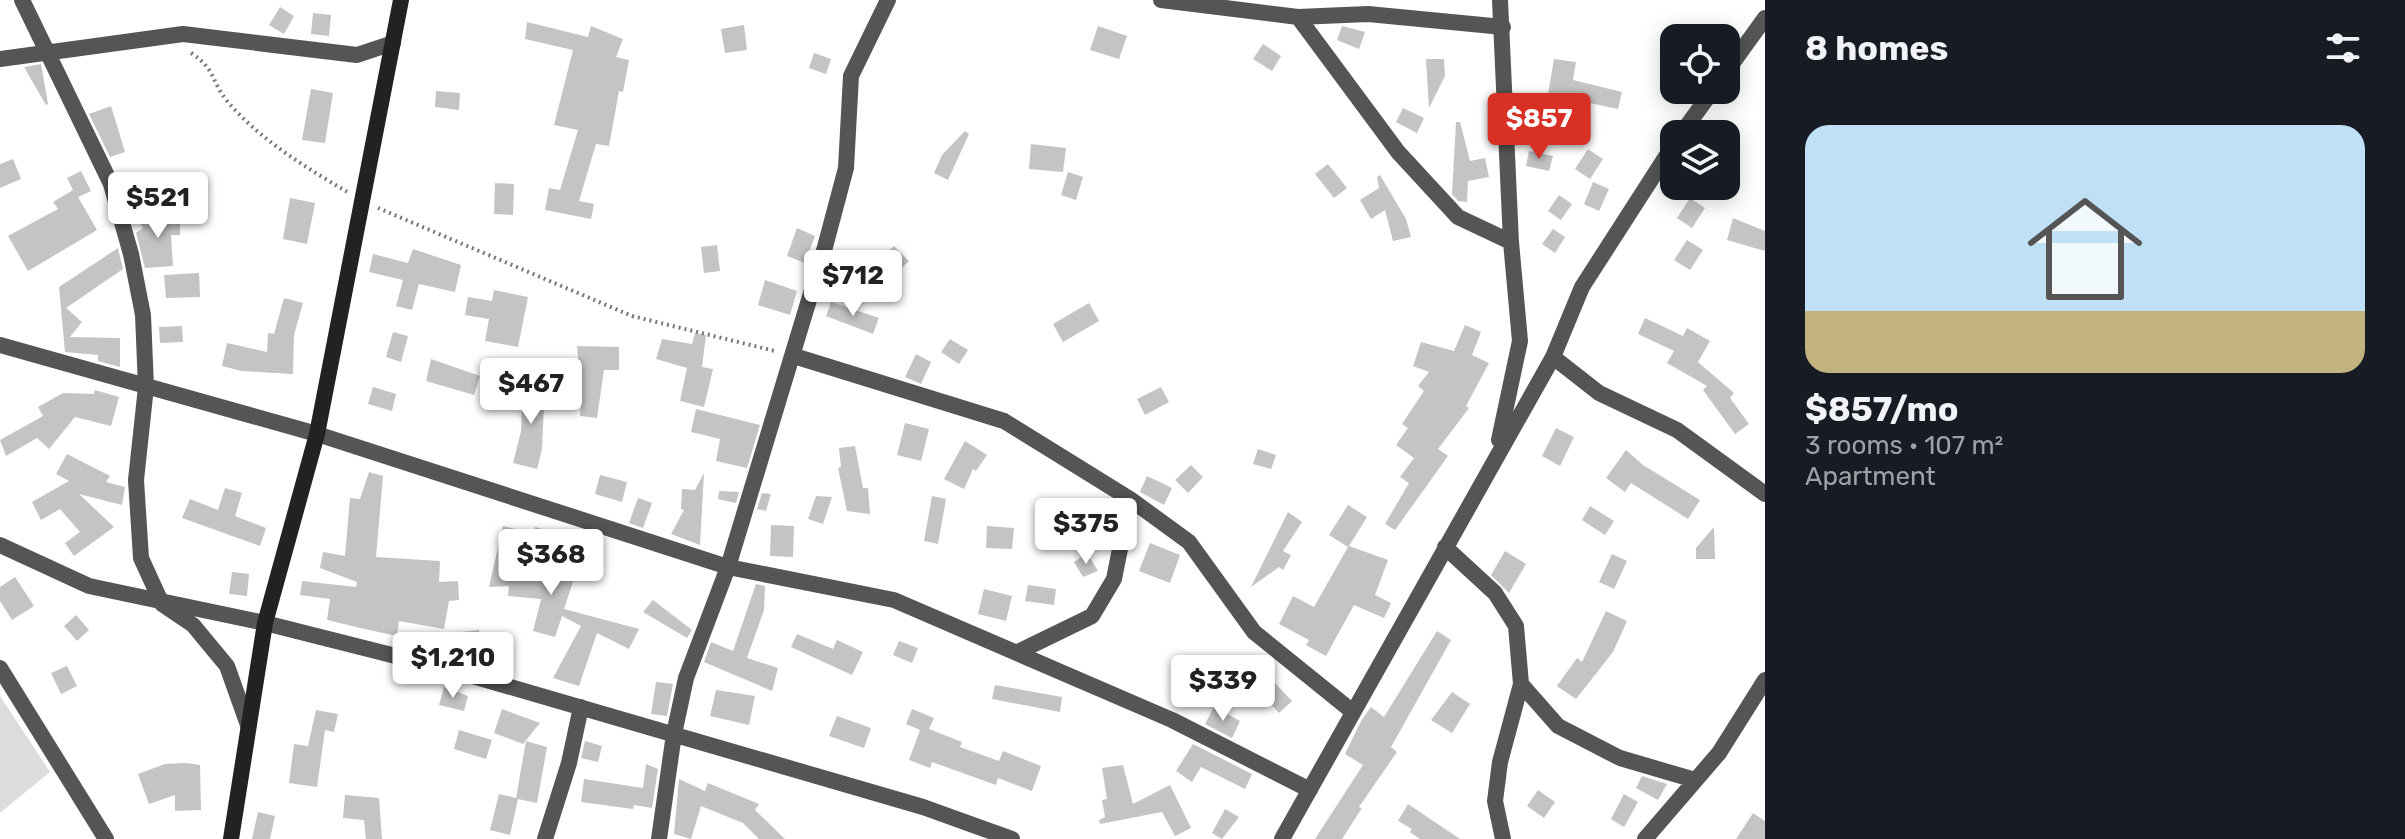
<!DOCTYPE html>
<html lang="en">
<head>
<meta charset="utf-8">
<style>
  :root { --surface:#171b24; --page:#20242c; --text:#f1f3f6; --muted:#9ea1a6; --line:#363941; --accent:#d93025 }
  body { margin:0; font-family:Rubik,sans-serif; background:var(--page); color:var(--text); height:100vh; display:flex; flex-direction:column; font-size:30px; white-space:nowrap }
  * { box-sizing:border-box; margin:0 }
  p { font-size:26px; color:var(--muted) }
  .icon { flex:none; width:44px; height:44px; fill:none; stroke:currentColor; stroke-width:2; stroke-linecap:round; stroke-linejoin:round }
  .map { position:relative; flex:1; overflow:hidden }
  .panel { display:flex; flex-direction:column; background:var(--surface); width:640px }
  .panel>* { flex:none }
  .fabs { position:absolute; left:1660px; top:24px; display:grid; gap:16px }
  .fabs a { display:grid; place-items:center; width:80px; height:80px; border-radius:16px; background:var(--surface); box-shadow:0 4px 20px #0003; font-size:40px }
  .price { position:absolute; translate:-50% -68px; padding:0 18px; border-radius:8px; background:#fff; color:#222; font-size:26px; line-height:52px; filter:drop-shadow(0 2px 4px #0008) }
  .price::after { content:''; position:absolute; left:50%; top:48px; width:24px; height:18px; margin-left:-12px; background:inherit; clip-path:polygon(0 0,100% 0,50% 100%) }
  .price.selected { background:var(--accent); color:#fff }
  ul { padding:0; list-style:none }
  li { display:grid; align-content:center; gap:16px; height:424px; padding:0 40px }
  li+li { border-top:2px solid var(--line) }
  li span { display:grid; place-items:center; height:248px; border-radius:24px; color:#555 }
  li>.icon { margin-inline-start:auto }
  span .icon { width:144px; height:144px; fill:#fffc; stroke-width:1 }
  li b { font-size:34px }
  h2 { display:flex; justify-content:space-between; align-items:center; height:96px; padding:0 40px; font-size:34px }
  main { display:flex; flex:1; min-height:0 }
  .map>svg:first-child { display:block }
  .green { fill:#dcdcdc }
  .building { fill:#c4c4c4 }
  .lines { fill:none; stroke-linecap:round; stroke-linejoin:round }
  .path { stroke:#777; stroke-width:4; stroke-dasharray:2 4; stroke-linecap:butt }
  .minor { stroke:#555; stroke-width:16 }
  .tertiary { stroke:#555; stroke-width:16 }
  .secondary { stroke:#222; stroke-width:16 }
</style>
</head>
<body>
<main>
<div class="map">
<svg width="1765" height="839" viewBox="0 0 1765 839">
  <rect width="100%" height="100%" fill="#fff"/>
  <path class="green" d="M0,696L50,772L0,813Z"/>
  <path class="building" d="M280,7L294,16L284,34L269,25Z
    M313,13L331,15L329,36L311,34Z
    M527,22L588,37L591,26L623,39L616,57L629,60L623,92L619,91L609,146L596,144L579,201L594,204L591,219L545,210L549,188L560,190L578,130L554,125L573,50L525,39Z
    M744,25L747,50L725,53L721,29Z
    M1098,26L1127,36L1119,59L1090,50Z
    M1342,26L1365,32L1359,49L1337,40Z
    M1263,44L1281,56L1272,71L1253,59Z
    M814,53L831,59L826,74L809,68Z
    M1426,59H1444L1445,76L1429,108Z
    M1554,59L1576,62L1573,80L1622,92L1618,109L1548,94Z
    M41,64L48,104L46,105L24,67Z
    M311,89L333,93L325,143L302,140Z
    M436,91L460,93L459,110L435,107Z
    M111,106L125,152L110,157L89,114Z
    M1403,108L1424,118L1417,133L1396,122Z
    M1456,122H1460L1470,161L1485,158L1489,177L1468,181L1467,202L1458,201L1452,194Z
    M965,131L969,134L948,180L934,173L942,155Z
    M1031,144L1066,148L1063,172L1029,169Z
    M1588,149L1603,159L1590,179L1575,169Z
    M1529,151L1553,156L1549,171L1526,166Z
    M13,159L21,179L0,188V164Z
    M1328,164L1347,188L1334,198L1315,174Z
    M81,171L91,191L78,197L97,230L28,271L8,236L58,209L53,202L73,190L67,178Z
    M1068,172L1083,177L1076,200L1061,195Z
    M1380,175L1406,219L1411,237L1393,241L1385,210L1371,219L1360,200L1379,188L1377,177Z
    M1593,182L1609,189L1599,211L1584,204Z
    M495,183L514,184L513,215L494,214Z
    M1559,195L1572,204L1561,220L1548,211Z
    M290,198L315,203L307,244L283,239Z
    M1690,198L1705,208L1692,228L1677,218Z
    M146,215H180V235H171L173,266L145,268L136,233L143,228L140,223L146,222Z
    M1733,218L1765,231V251L1727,240Z
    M797,228L815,236L805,263L787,256Z
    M1553,229L1565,237L1555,253L1542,244Z
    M1687,240L1703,250L1690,270L1674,260Z
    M717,245L720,271L704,273L701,247Z
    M894,246L909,261L897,272L882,257Z
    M118,248L123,269L66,308L82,322L70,337L120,338V367L98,361V355L65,352L59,287Z
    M413,249L461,265L455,292L419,284L412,310L396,306L403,280L369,272L373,254L408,263Z
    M199,273L200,297L166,298L164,275Z
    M765,280L797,291L790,315L758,305Z
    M494,290L528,297L518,347L485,341L489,319L465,315L468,297L492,301Z
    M284,298L303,303L294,335L293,374L242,371L222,366L227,343L267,352L268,333L274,334Z
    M831,302L879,318L873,334L826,316Z
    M1089,303L1099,321L1063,342L1053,324Z
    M1645,318L1683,336L1687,328L1710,341L1698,362L1734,393L1730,398L1749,424L1735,434L1703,390L1707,386L1667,363L1674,351L1638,334Z
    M1465,325L1481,332L1472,355L1489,363L1466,406L1469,408L1438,449L1448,456L1395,530L1385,524L1409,483L1400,477L1414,458L1396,445L1408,428L1402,424L1424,391L1418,386L1429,372L1413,366L1421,342L1454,351Z
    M182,326L183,342L160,343L159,327Z
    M393,332L408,336L401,362L386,357Z
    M695,333L706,335L702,367L713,369L704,407L680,401L687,368L656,359L662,339L692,344Z
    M950,339L968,350L959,364L941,352Z
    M577,346L619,347V370H604L597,418L580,416L581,403L574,402L579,369Z
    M916,354L931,362L921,384L905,377Z
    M431,359L480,376L474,395L426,381Z
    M523,382L545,383L542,449L537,469L513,463L521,431Z
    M373,387L396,394L392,411L368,404Z
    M1161,387L1169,402L1145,415L1137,399Z
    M95,390L119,397L111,426L75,417L49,449L37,438L6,456L0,440L43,416L38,407L63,393L94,394Z
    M696,409L760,425L747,468L716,461L720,439L691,432Z
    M905,423L929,429L921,461L897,455Z
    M1556,428L1574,437L1560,466L1542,456Z
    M965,441L987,455L976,471L973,469L964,489L944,479Z
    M855,446L863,488H868L870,514L847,511L838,468L841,467L839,448Z
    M1258,449L1276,455L1271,469L1253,464Z
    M1626,450L1643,465L1700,500L1688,519L1631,483L1625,492L1606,478Z
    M67,454L110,476L106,482L125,487L122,505L79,494L114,527L74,556L65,543L80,532L60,509L41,520L32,502L69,481L56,474Z
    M1191,465L1203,477L1188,493L1175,480Z
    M369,472L383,476L376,557L440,561L439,582L458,581L459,600L449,601L444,629L399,621L397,636L369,630L327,620L330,599L300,595L302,581L356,587L357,582L320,568L323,552L345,556L350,498L360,499Z
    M704,473L700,545L671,534L684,510L681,509L682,489L695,490Z
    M600,475L627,482L622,502L595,494Z
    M1147,476L1172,488L1164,505L1140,492Z
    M225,488L242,493L235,516L266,528L260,546L182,518L190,499L218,510Z
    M719,491L739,492L736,503L718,499Z
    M762,493L771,494L766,511L757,509Z
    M816,496L832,497L823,524L808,519Z
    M932,496L946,499L938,544L924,541Z
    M638,498L652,503L643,528L629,523Z
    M1348,505L1367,517L1349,546L1388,560L1375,595L1391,603L1384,618L1354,605L1326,656L1306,645L1309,640L1279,624L1293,596L1314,607L1348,547L1329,535Z
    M1590,506L1614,521L1605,535L1582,520Z
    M1288,512L1302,522L1283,551L1291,555L1283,570L1279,567L1251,587Z
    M771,525L794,526L793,557L770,556Z
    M503,526L534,533L535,527L551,531L544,559L577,570L564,609L639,629L629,649L597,633L579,686L553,678L581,626L562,616L555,637L533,631L541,599L508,596L509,586L489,587Z
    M987,526L1014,528L1012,549L986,548Z
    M1714,527L1715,559H1696V548Z
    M1150,543L1180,555L1170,583L1139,571Z
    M1505,551L1526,564L1509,593L1491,575Z
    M1087,553L1098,571L1083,577L1074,562Z
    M1612,554L1627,561L1614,589L1599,582Z
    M232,572L249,574L247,596L229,594Z
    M15,577L34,606L12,620L0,601V587Z
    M756,584L765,586L764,610L747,658L778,668L772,691L704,662L711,642L733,651Z
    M1028,585L1056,589L1054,605L1025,601Z
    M984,589L1012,596L1006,621L978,614Z
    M653,600L692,630L687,638L643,612Z
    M1606,611L1627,621L1613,652L1576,699L1557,686L1577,658L1582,662Z
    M76,615L89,630L77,641L64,626Z
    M479,630L481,649L463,650L461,632Z
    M1437,631L1451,640L1391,747L1397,752L1359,807L1362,808L1342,839H1315L1363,765L1345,754L1361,721L1371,707L1384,717Z
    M797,634L833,649L837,640L863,652L852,675L791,647Z
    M899,641L918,648L912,663L893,655Z
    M67,666L77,686L61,694L51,673Z
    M1272,680L1292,701L1279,713L1259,692Z
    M656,682L673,684L667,716L651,714Z
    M995,685L1062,697L1060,712L992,699Z
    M444,687L468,696L464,711L439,705Z
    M716,690L755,696L749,725L710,716Z
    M1452,692L1470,704L1452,733L1431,720Z
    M1214,707L1240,721L1232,738L1205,724Z
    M502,709L540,723L523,744L494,733Z
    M912,709L934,718L929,729L962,742L960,747L999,761L1003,751L1041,766L1032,791L998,778L996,785L932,762L930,768L909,760L920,730L906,724Z
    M316,710L338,714L334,732L325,730L317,787L289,783L294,744L308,746Z
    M837,716L871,728L864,748L829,736Z
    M459,730L492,740L486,759L454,749Z
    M526,741L547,747L537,803L518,799L510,835L490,830L499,794L516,798Z
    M585,741L602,746L598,762L581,758Z
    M1193,744L1252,774L1245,789L1201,767L1192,782L1176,771Z
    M185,763L200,765L201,810L175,811V795L149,804L138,774L165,764Z
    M646,764L658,769L652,808L634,805L633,809L581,802L584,779L643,788Z
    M1123,765L1133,804L1170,785L1191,828L1175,836L1162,812L1100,824L1099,820L1105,817L1102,800L1107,799L1102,768Z
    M1642,776L1667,784L1658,800L1636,788Z
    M679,779L705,791L708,783L759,804L755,810L785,839H759L743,823L701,806L691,839L674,834Z
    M1538,790L1555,802L1544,818L1527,806Z
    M1624,794L1638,802L1624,827L1611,819Z
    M345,795L379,798L382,839H366L364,820L343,818Z
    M1408,804L1460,839H1420L1410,832L1412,829L1398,821Z
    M1225,809L1239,817L1222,839L1212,833Z
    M258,812L275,816L270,839H252Z
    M1753,813L1765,821V839H1736Z"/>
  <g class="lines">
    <path class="path" d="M191,53C216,69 211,82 228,102C260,140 307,168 349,193
      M378,208L632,316L775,351"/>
    <path class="minor" d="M22,0L111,184L131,254L143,315L146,387L136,480L141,558L162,604L193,625L227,666L248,725
      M1161,0L1298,17L1368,14L1503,27
      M1298,17L1398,152L1458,217L1511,242
      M0,59L183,34L357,55L393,43
      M1726,72L1765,18
      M1681,134L1713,90
      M0,345L317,434L728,567L894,600L1172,720L1310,790
      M794,356L1004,421L1130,499L1189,542L1254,632L1353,712
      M1553,357L1599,393L1677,430L1765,494
      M1499,440L1520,341L1511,242L1500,0
      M0,545L89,586L265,623L459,672L923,807L1012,839
      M1445,547L1495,593L1516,626L1521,684L1558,726L1620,758L1695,780
      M1018,652L1092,616L1114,579L1130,499
      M545,839L569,763L581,707
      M659,839L674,734L686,678L728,567L825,247L846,168L851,76L888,0
      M1282,839L1553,357L1582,287L1674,144
      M1503,839L1495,801L1500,762L1521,684
      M1645,839L1719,753L1765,680"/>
    <path class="tertiary" d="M0,668L106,839"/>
    <path class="secondary" d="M231,839L265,623L317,434L401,0"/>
  </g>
</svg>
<div class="fabs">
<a><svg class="icon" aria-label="locate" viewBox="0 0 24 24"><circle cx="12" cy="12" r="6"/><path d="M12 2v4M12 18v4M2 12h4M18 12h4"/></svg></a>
<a><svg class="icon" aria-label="layers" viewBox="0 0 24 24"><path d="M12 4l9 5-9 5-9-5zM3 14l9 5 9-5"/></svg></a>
</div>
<b class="price selected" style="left:1539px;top:161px">$857</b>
<b class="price" style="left:158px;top:240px">$521</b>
<b class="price" style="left:853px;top:318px">$712</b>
<b class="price" style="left:531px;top:426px">$467</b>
<b class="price" style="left:1086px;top:566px">$375</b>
<b class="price" style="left:551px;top:597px">$368</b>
<b class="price" style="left:453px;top:700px">$1,210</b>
<b class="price" style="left:1223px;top:723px">$339</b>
</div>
<section class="panel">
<h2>8 homes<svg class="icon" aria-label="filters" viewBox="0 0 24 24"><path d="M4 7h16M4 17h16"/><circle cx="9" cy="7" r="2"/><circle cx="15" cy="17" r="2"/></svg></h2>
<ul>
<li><span style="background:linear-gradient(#bfe0f5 75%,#c2b280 0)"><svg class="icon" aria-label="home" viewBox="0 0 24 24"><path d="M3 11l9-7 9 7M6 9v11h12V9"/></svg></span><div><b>$857/mo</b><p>3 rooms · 107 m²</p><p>Apartment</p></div></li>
</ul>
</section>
</main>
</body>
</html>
